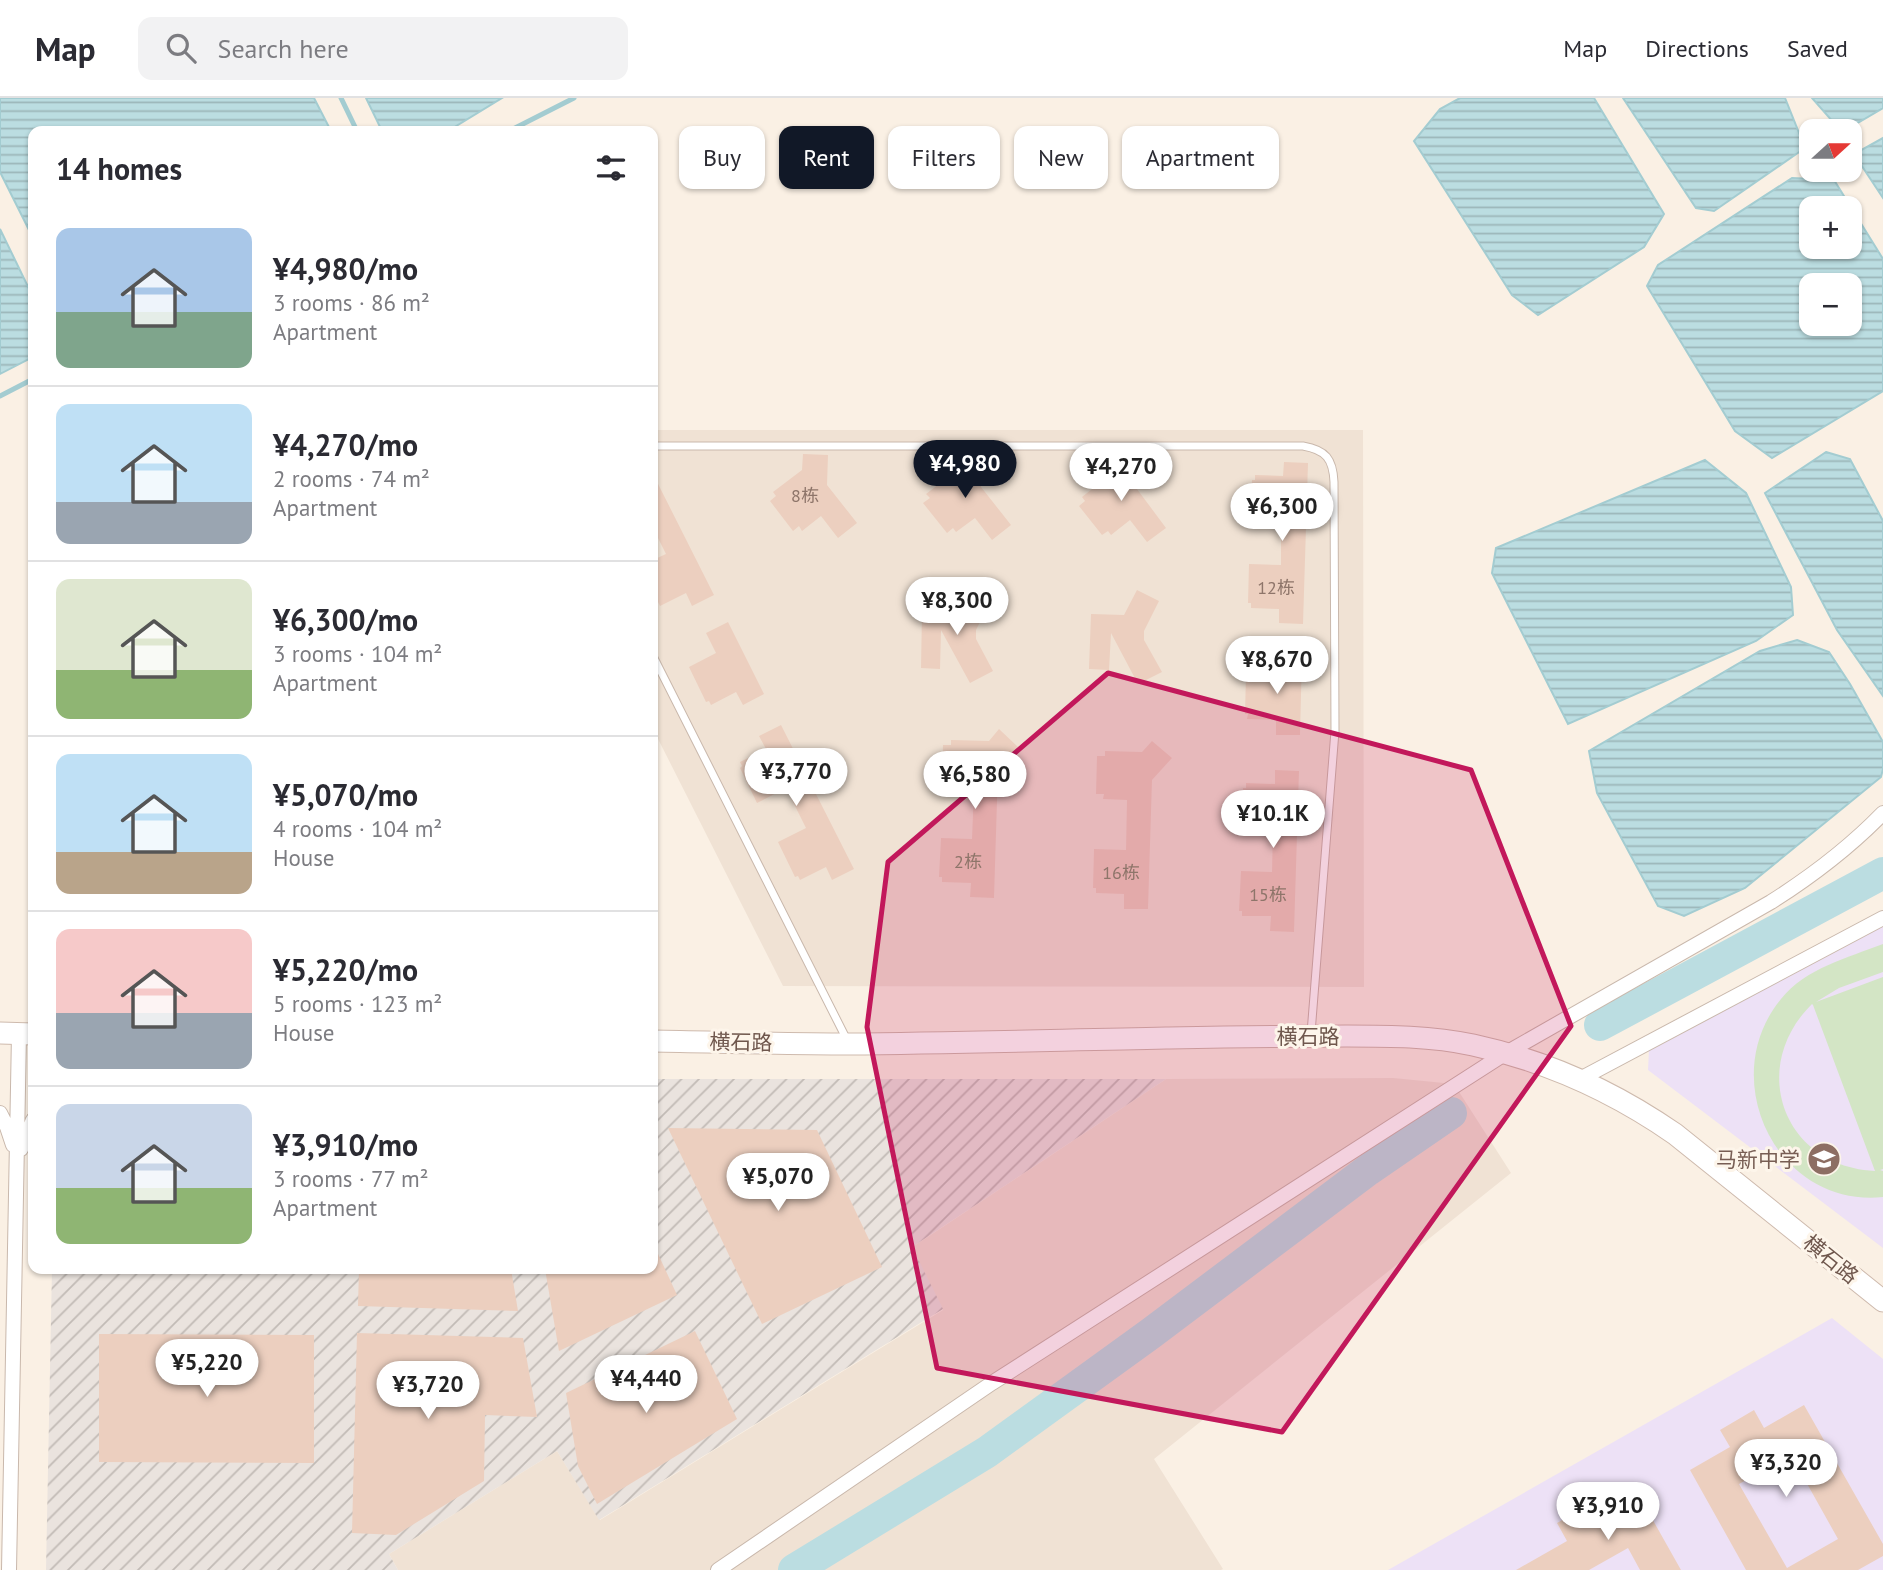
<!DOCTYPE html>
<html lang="en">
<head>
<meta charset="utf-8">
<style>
  :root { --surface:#fff; --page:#f2f2f3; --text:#2b2b33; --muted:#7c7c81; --line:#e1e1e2; --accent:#111827 }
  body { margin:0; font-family:"PT Sans","Noto Sans SC",sans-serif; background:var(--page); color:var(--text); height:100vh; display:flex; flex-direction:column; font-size:26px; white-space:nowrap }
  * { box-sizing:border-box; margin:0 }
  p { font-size:23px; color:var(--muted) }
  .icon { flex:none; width:38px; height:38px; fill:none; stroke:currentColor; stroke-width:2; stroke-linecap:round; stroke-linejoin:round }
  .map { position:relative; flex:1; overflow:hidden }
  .drawer { position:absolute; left:28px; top:28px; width:630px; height:1148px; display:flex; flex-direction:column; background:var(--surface); border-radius:14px; box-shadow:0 2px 5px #0004 }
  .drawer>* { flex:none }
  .hud { position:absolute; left:679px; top:28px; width:665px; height:63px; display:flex; gap:14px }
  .needle { width:46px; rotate:69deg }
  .buttons { position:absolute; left:1799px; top:21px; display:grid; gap:14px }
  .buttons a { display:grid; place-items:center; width:63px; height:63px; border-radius:14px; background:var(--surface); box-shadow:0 2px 5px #0004; font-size:35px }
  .price { position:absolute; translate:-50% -60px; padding:0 16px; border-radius:24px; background:#fff; color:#222; font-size:23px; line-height:46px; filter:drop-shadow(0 2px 4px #0008) }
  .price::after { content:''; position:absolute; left:50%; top:42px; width:21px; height:16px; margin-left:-10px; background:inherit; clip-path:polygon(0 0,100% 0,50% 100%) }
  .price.selected { background:var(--accent); color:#fff }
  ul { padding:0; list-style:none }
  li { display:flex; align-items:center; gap:21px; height:175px; padding:0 28px }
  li+li { border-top:2px solid var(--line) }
  li span { display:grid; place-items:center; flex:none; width:196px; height:140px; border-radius:14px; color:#555 }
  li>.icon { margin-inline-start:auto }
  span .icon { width:84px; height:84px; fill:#fffc; stroke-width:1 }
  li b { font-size:30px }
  h2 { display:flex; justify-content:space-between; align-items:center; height:84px; padding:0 28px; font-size:30px }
  .chip { padding:0 24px; border-radius:14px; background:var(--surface); box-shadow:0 2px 5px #0004; font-size:24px; line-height:63px }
  .chip.selected { background:var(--accent); color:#fff }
  header { display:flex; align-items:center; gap:42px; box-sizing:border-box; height:98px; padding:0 35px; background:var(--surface); border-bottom:2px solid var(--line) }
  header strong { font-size:33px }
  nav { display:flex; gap:38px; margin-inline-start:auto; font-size:24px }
  .search { width:490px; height:63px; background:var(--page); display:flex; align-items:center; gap:18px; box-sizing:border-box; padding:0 24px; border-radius:14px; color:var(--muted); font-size:26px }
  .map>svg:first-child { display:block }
  .residential { fill:#f0e2d4 }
  .industrial { fill:url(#industrial-furrows) }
  .education { fill:#ede1f6 }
  .pitch { fill:#d3e5c5; fill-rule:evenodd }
  .water { fill:url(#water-rules); stroke:#a3ccd1; stroke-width:2; fill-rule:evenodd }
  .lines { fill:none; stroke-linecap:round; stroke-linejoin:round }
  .stream { stroke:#a3ccd1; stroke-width:5 }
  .river { stroke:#bbdde1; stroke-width:32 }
  .building { fill:#eccfbf; fill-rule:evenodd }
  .lane-casing { stroke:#c9b8ac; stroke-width:9 }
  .street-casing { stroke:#c9b8ac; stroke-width:16 }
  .secondary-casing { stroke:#cebaad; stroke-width:23 }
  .lane { stroke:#fff; stroke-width:7 }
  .street { stroke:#fff; stroke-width:14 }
  .secondary { stroke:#fff; stroke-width:21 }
  .marked { fill:#c2185b; fill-opacity:0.2; stroke:#c2185b; stroke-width:5; stroke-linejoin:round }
  .labels { text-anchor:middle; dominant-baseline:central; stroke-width:6; stroke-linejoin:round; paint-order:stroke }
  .number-label { font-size:18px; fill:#8e756a }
  .street-label { font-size:21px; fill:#6f574d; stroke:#fdf5ea }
  .education-label { font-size:21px; fill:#785e54; stroke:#fdf5ea; text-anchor:end }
</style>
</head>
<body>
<header>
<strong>Map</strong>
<div class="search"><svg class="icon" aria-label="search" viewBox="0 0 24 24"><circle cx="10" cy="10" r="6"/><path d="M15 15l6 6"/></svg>Search here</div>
<nav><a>Map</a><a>Directions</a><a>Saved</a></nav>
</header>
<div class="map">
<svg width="1883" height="1472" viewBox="0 0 1883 1472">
  <defs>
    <pattern id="industrial-furrows" width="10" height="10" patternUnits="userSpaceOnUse" patternTransform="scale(1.75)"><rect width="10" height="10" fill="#eae3de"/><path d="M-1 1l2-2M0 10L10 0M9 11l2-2" fill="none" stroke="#c2bbb6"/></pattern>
    <pattern id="water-rules" width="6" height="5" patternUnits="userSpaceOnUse" patternTransform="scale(1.75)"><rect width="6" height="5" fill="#bbdde1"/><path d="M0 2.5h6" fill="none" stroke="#9cb6b9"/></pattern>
  </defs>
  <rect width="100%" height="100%" fill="#faf0e4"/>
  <path class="residential" d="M653,332H1363L1364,889L783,888L653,631Z
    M1393,980L1454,986L1511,1075L1154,1361L1223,1471L1221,1472H398L389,1456L557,1353L600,1422L943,1212L911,1150L1166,981Z"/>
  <path class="industrial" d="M653,981H1166L912,1149L943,1211L599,1422L557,1353L389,1456L398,1472H46L52,1171H653Z"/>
  <path class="education" d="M1883,817V1150L1648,972L1649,952Z
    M1832,1220L1883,1261V1472H1388Z"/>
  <path class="pitch" d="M1883,846V874L1839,890L1816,904L1883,879V1071L1880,1072L1883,1073V1099C1777,1110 1715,981 1781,901C1806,870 1847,860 1883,846ZM1812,906L1813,907L1875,1073C1784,1069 1747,970 1812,906Z"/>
  <path class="water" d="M0,0H314L331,33H33V140L0,74Z
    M366,0H502L448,33H382Z
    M1460,0H1594L1664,116L1644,149L1538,217L1512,197L1414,43L1440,11Z
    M1623,0H1785L1805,50L1714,113L1696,110Z
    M1812,0H1883V10L1844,33H1841Z
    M1883,40V100L1854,56Z
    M1792,80L1834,82L1883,161V293L1772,360L1735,333L1647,188L1658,167ZM1811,110H1850V149H1811ZM1850,187V226H1811V187Z
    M0,131L33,199V259L0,276Z
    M1826,354L1850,361L1883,423V598L1837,532L1765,395Z
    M1705,362L1746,395L1791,489L1793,517L1756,543L1568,626L1492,475L1496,450Z
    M1797,542L1829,554L1850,586L1883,644V671L1881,679L1745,790L1684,818L1658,808L1597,695L1589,653L1760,553Z"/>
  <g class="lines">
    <path class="stream" d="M341,0L357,33
      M509,33L574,0
      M0,298L33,281"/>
    <path class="river" d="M1600,927L1883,775
      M794,1472L987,1354L1150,1236L1368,1072L1451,1015"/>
  </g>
  <path class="building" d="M803,356L828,357L827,387L857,425L838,440L821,418L802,433L799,428L793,433L770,403L776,398L773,394L802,372Z
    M956,358L982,359L981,389L1011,427L992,442L975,420L956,434L953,430L947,435L923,405L930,400L926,396L956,373Z
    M1112,361H1138L1137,391L1166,430L1147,444L1130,422L1111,437L1108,433L1102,437L1079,408L1085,403L1082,399L1111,376Z
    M1284,364L1308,365L1303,526L1279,525V511L1251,510V505H1248L1249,466L1281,467V445L1282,422L1250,421L1252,382H1255V377L1283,378Z
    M653,376L714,497L692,508L686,495L660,508L658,504L653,506V462L666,456L653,430Z
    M968,491L991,502L976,532V541L993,573L970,585L941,532L940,571L921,570L922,515L955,516Z
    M1137,492L1159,503L1144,533V542L1162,574L1138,586L1111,535L1109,572L1089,571L1091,516L1124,517Z
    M728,524L764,596L743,607L736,594L711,607L709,603L706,604L689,569L716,555L706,535Z
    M1278,556L1302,557L1300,637H1276V622L1247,621L1248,616H1245L1246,577L1277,578Z
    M781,627L854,771L832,782L826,769L800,782L798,778L795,779L778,744L806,730L786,690L757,705L740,670L742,668L740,664L766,651L759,638Z
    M999,631L1018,649L998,671L994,800L970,799L971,785L942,784V779H939L941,740L972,741L974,690H950V685L942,684L943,647H951V642L989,643Z
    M1152,643L1172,660L1152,682L1148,811H1124V796L1096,795V790H1093L1094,751L1126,752L1127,702L1103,701L1104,696H1096L1097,658H1105V653L1142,654Z
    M1275,672L1299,673L1294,834L1270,833L1271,818H1242V813H1239L1241,773L1272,774L1273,730L1242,729L1243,690H1246V685L1275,686Z
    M668,1030L817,1032L882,1169L762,1226Z
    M653,1145L677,1197L559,1253L545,1171H653Z
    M359,1171H511L518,1213L358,1208Z
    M695,1233L737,1321L597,1406L578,1368L566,1295Z
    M357,1235L523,1240L537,1319L485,1317L484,1383L396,1437L352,1435Z
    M99,1236L314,1237V1365L99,1364Z
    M1804,1307L1883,1446V1458L1858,1472H1746L1690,1372L1730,1349L1720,1332L1754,1312L1764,1330ZM1791,1357L1838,1441L1787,1470L1739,1386Z
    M1641,1401L1681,1472H1640L1628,1450L1589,1472H1516L1567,1443L1557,1425L1591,1406L1601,1424Z"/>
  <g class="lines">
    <defs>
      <path id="lane" d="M653,348H1303C1326,352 1333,361 1334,384L1335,633L1311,935
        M653,558L847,942"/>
      <path id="street" d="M1580,981L1883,820
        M0,1015L7,1029L13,1047
        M21,1051L33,1022
        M9,1472L19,936
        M718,1472L992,1285L1506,955L1771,804C1812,778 1849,750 1883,715"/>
      <path id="secondary" d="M0,935L33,936
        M653,943C718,944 783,946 849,946C955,945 1061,942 1166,940C1227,939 1287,938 1347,938C1389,938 1431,938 1473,947C1547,963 1613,993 1675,1036L1883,1203"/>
    </defs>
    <use href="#lane" class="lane-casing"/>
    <use href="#street" class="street-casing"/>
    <use href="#secondary" class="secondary-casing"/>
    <use href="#lane" class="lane"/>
    <use href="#street" class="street"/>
    <use href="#secondary" class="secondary"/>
  </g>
  <path class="marked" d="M1108,575L1471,672L1571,928L1282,1334L937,1270L867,929L888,764Z"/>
  <defs>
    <symbol id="school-disc" viewBox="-11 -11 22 22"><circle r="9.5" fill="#8d6e63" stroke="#fdf5ea"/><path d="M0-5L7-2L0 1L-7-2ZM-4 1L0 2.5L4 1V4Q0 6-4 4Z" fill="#fff"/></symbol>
  </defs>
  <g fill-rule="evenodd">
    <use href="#school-disc" x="1805" y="1042" width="38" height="38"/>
  </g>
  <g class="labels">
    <g class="number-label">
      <text x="805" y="397">8栋</text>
      <text x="1276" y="489">12栋</text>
      <text x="968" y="763">2栋</text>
      <text x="1121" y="774">16栋</text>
      <text x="1268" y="796">15栋</text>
    </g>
    <g class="street-label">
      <text x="1308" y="938">横石路</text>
      <text transform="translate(741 944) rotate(1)">横石路</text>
      <text transform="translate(1831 1161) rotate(39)">横石路</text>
    </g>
    <g class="education-label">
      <text x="1800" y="1061">马新中学</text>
    </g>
  </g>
</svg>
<div class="buttons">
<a><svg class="needle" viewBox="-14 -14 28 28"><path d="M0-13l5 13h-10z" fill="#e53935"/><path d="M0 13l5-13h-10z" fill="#7c7c81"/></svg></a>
<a>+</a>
<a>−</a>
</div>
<b class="price selected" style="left:965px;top:402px">¥4,980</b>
<b class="price" style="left:1121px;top:405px">¥4,270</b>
<b class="price" style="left:1282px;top:445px">¥6,300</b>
<b class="price" style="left:957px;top:539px">¥8,300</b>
<b class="price" style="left:1277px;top:598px">¥8,670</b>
<b class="price" style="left:796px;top:710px">¥3,770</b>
<b class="price" style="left:975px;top:713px">¥6,580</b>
<b class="price" style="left:1273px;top:752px">¥10.1K</b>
<b class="price" style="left:778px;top:1115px">¥5,070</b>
<b class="price" style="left:207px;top:1301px">¥5,220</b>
<b class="price" style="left:646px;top:1317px">¥4,440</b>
<b class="price" style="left:428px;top:1323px">¥3,720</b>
<b class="price" style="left:1786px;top:1401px">¥3,320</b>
<b class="price" style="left:1608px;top:1444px">¥3,910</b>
<div class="hud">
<a class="chip">Buy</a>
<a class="chip selected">Rent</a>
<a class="chip">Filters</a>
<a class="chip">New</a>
<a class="chip">Apartment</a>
</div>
<section class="drawer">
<h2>14 homes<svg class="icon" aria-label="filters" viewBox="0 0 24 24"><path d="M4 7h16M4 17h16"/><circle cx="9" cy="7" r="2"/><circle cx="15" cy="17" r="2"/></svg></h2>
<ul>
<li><span style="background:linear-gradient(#a9c7e8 60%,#7fa58c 0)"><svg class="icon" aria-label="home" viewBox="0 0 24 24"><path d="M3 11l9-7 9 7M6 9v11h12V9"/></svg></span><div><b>¥4,980/mo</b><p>3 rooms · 86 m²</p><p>Apartment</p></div></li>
<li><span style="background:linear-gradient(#bfe0f5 70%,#9aa5b1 0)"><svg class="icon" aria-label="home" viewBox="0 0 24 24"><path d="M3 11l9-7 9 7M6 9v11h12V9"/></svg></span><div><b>¥4,270/mo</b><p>2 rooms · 74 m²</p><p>Apartment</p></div></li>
<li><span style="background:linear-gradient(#dfe7d0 65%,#8fb573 0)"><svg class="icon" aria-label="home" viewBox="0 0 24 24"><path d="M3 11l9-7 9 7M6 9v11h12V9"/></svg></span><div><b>¥6,300/mo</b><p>3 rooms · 104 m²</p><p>Apartment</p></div></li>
<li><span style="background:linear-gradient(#bfe0f5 70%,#b9a48a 0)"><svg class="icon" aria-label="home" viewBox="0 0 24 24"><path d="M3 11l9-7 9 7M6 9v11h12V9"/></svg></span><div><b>¥5,070/mo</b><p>4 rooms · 104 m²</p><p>House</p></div></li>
<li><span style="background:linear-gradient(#f6c9c9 60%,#9aa5b1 0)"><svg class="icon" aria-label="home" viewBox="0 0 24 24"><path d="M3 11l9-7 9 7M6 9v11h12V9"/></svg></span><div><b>¥5,220/mo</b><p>5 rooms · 123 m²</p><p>House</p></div></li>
<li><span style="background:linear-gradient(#c9d6e8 60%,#8fb573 0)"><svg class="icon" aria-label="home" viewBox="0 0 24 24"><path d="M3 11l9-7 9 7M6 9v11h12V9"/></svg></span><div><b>¥3,910/mo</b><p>3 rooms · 77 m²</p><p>Apartment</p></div></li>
</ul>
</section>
</div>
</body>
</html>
